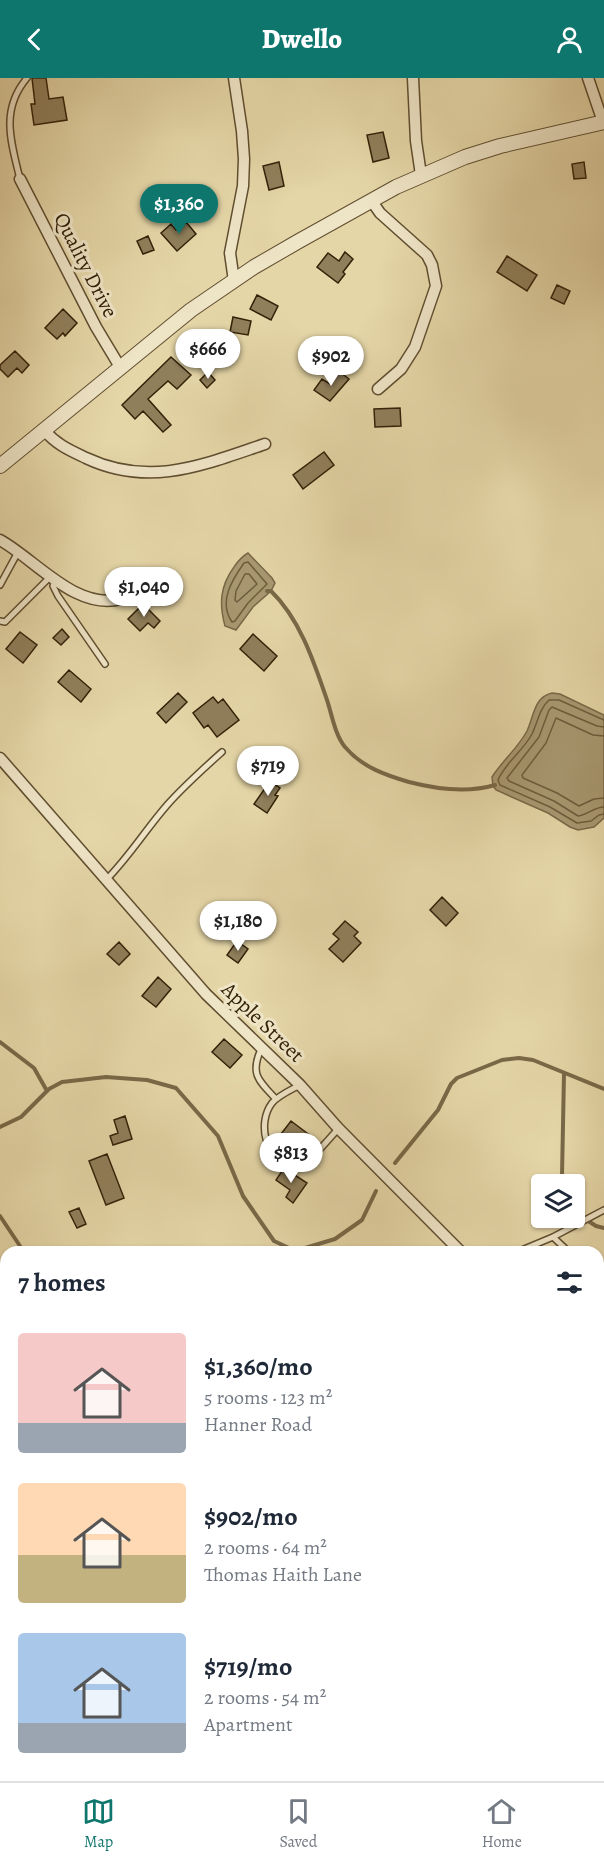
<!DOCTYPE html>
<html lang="en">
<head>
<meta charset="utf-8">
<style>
  :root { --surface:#fff; --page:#f2f2f3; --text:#1f2937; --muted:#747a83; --line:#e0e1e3; --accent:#0f766e }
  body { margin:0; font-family:Alegreya,serif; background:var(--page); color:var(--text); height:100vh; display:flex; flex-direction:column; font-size:22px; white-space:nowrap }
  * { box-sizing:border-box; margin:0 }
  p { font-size:20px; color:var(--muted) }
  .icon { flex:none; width:33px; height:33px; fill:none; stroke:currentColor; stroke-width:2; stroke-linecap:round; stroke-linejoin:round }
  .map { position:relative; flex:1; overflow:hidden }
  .side { position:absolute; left:0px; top:1168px; width:604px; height:536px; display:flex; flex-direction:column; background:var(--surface); border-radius:18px 18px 0 0; box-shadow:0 2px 4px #0004 }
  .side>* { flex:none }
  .tools { position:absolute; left:531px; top:1096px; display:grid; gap:12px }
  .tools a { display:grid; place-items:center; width:54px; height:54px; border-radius:6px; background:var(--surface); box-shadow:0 2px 4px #0004; font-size:30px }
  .price { position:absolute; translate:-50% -51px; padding:0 14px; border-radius:21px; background:#fff; color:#222; font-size:20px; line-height:39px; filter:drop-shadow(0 2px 3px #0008) }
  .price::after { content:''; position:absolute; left:50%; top:36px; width:18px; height:14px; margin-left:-9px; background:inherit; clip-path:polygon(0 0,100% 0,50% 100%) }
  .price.active { background:var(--accent); color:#fff }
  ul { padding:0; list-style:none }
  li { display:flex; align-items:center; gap:18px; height:150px; padding:0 18px }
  li span { display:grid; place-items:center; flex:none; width:168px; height:120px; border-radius:6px; color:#555 }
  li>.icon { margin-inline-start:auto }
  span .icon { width:72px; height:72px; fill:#fffc; stroke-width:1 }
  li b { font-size:26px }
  h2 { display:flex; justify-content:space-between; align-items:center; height:72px; padding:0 18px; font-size:26px }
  header { display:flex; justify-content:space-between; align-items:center; height:78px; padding:0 18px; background:var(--accent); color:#fff; font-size:27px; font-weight:800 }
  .tabs { display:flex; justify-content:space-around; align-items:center; height:84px; border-top:2px solid var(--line); background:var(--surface); font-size:16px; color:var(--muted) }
  .tabs a { display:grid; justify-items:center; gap:3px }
  .tabs .active { color:var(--accent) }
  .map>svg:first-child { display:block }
  .water { fill:#a89871; stroke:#796847; stroke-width:1.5 }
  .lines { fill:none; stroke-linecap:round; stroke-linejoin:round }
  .shore { stroke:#6e5c3c; stroke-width:1.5 }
  .stream { stroke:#796847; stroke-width:4 }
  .building { fill:#907f5b; stroke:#332108; stroke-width:1.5 }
  .service-casing { stroke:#604e30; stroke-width:8 }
  .minor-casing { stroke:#604e30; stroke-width:13 }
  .tertiary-casing { stroke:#604e30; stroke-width:16 }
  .service { stroke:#eee4c6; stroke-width:5 }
  .minor { stroke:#eee4c6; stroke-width:10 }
  .tertiary { stroke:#eee4c6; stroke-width:14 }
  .labels { text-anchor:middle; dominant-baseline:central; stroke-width:6; stroke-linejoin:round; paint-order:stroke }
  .street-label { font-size:21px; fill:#332108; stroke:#eee4c6 }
</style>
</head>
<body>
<header><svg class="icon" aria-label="back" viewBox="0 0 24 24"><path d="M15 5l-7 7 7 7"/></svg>Dwello<svg class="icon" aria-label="person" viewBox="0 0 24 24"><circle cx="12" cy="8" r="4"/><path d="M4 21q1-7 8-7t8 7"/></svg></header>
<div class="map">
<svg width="604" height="1703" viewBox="0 0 604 1703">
  <rect width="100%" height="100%" fill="#e5d6a7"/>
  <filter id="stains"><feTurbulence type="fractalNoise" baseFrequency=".00333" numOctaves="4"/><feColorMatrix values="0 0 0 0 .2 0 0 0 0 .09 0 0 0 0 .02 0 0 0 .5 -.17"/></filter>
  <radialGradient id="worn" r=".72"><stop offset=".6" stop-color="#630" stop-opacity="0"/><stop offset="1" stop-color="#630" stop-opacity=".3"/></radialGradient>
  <path class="water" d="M248,475L272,500L275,505L271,513L253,529L236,552L225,548C219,526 220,508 234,489C238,483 241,479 248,475Z
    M552,615L560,616L604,637V740L594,749L578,752L570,749L548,735L496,712L493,708L492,699C502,683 518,670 527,653C534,638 534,619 552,615Z"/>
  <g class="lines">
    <path class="shore" d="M248,484L267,506L248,525L235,543L232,544C218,524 232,502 244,485Z
      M245,496H249L257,506L237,524L235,522L236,513Z
      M604,642L559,622H549C539,631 538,644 532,656C523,673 505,685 498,702L500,707L550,729L577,745L591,743L599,737L604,736
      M604,649L597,648L552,629L549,632L539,659L507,700L509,703L554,723L578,738C588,737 594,729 604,729
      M604,658L593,657L556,640L546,665L522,697L523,700L557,715L579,728L594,721L604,720"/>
    <path class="stream" d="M267,513H271C300,541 314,584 327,622C332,637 335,657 345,669C362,689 385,697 409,704C436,711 468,715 495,707
      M0,964L34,990L47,1013
      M0,1049L21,1039L49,1011L62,1004L106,999L147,1002L176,1010L218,1058L243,1118L274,1163L289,1170H305L335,1161L362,1142L376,1113
      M395,1085L438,1032L451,1006L457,1000L502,982L519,980L533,982L604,1011
      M564,1107L562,1098L564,996
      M574,1134L596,1148L604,1150
      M0,1138L24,1174
      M221,1703V1698"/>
  </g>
  <path class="building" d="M32,0H46L49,21L63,19L67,42L34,47L31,26H35Z
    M383,54L389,80L373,84L367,57Z
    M279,84L284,108L269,112L263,88Z
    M584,84L586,100L574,101L572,86Z
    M186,144L196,156L177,173L161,155L171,146L176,152Z
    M148,158L154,172L143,176L137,163Z
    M345,174L353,181L343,194L345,196L338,205L317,189L328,175L339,183Z
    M507,178L537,197L527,213L497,194Z
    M557,207L570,213L564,226L551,220Z
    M257,217L278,228L271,242L250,231Z
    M63,231L77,245L65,258L63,255L57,261L45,250Z
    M233,239L251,243L248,257L230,254Z
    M15,273L29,287L22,295L17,290L8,299L0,291V287Z
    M171,279L191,297L177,311L168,303L148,321L171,347L163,354L143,333L135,341L122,327Z
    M208,294L215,302L207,310L200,302Z
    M340,294L349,301L330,323L314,312L322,301L330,306Z
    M400,330L401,348L375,349L374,331Z
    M324,374L334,387L303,411L293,397Z
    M143,526L160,543L154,550L148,545L140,553L128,541Z
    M62,551L69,559L61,567L53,560Z
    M20,554L37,567L23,585L6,571Z
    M253,556L277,578L264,593L240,571Z
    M69,592L91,611L81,624L58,604Z
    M178,615L187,624L166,645L157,635Z
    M213,619L218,625L223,621L239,642L217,659L208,647L204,650L193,635Z
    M270,703L280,710L275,717L278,718L267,735L254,726Z
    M442,819L458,835L446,848L430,832Z
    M345,843L358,854L354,858L361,865L343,884L329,871L339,861L333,856Z
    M237,863L248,871L238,885L227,877Z
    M119,864L130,876L119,887L107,876Z
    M158,899L171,911L156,929L142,918Z
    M224,961L242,977L230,990L212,974Z
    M125,1038L132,1061L113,1067L110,1058L118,1055L114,1042Z
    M291,1043L312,1059L293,1084L277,1071L285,1060L281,1056Z
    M107,1076L124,1120L106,1127L89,1083Z
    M284,1090L307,1105L293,1125L286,1119L290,1112L276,1102Z
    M79,1130L86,1146L77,1150L69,1134Z"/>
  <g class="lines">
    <defs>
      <path id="service" d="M20,101C11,64 0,32 27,0
        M55,503L53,508L58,518L105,586
        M0,507L18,474
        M0,543L5,544L51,498
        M106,802C129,779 146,751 168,726C185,707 203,691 222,674
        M261,971C250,996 258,1002 276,1021
        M300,1007C291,1012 279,1017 272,1025C257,1045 265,1080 290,1088C294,1089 300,1089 304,1089L338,1051
        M553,1159L569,1174
        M517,1174L553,1159L604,1132
        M598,1203L604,1209"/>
      <path id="minor" d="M413,0L416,63L421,97
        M588,0L603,44
        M20,101L96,249L120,289
        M371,122L380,135L427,177L432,187L436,208L415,269L401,291L378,311
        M234,203L230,175L243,108L244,81L242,53L234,0
        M44,352C57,367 69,372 86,380C150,410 203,387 265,366
        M0,462C36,482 76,533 121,521
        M0,680L206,916L300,1007L338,1050L461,1174
        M598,1310L604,1316
        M598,1391L604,1385
        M598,1512L604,1517
        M598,1688L604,1665
        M595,1703L596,1698"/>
      <path id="tertiary" d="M0,388L191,232L254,189L299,163L396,109L465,79L500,68L604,44"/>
    </defs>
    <use href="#service" class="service-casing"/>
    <use href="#minor" class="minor-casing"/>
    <use href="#tertiary" class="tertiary-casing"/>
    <use href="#service" class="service"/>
    <use href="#minor" class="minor"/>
    <use href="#tertiary" class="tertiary"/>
  </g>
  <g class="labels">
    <g class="street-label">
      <text transform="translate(86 187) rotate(63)">Quality Drive</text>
      <text transform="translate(263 944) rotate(44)">Apple Street</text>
    </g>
  </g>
  <rect width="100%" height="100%" filter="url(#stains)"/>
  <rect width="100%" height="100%" fill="url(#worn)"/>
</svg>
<div class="tools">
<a><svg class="icon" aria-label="layers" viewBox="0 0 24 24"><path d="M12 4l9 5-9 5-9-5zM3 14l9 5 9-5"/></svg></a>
</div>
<b class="price active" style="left:179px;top:157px">$1,360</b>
<b class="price" style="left:208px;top:302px">$666</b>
<b class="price" style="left:331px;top:309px">$902</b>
<b class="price" style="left:144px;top:540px">$1,040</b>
<b class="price" style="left:268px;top:719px">$719</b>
<b class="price" style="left:238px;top:874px">$1,180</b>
<b class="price" style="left:291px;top:1106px">$813</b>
<section class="side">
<h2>7 homes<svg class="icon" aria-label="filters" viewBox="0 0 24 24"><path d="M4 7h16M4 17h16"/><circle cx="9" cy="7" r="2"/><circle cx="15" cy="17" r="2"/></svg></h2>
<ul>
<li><span style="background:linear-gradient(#f6c9c9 75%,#9aa5b1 0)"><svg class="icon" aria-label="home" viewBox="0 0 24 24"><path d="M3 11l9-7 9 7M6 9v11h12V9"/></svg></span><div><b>$1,360/mo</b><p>5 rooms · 123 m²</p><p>Hanner Road</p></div></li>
<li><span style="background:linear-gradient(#ffd9b3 60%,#c2b280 0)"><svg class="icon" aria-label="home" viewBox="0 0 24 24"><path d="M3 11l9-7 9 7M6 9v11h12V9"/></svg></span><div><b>$902/mo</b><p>2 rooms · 64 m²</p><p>Thomas Haith Lane</p></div></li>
<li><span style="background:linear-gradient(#a9c7e8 75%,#9aa5b1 0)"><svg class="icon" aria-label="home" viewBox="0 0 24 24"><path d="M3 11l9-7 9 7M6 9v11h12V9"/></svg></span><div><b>$719/mo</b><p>2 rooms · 54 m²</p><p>Apartment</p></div></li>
</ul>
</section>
</div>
<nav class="tabs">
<a class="active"><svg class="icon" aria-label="map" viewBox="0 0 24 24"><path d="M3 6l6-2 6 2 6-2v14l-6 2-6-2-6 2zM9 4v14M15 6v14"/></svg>Map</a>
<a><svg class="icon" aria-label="saved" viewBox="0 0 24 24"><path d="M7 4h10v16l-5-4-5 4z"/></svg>Saved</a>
<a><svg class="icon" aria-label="home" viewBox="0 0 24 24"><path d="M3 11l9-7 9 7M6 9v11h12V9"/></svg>Home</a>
</nav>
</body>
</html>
